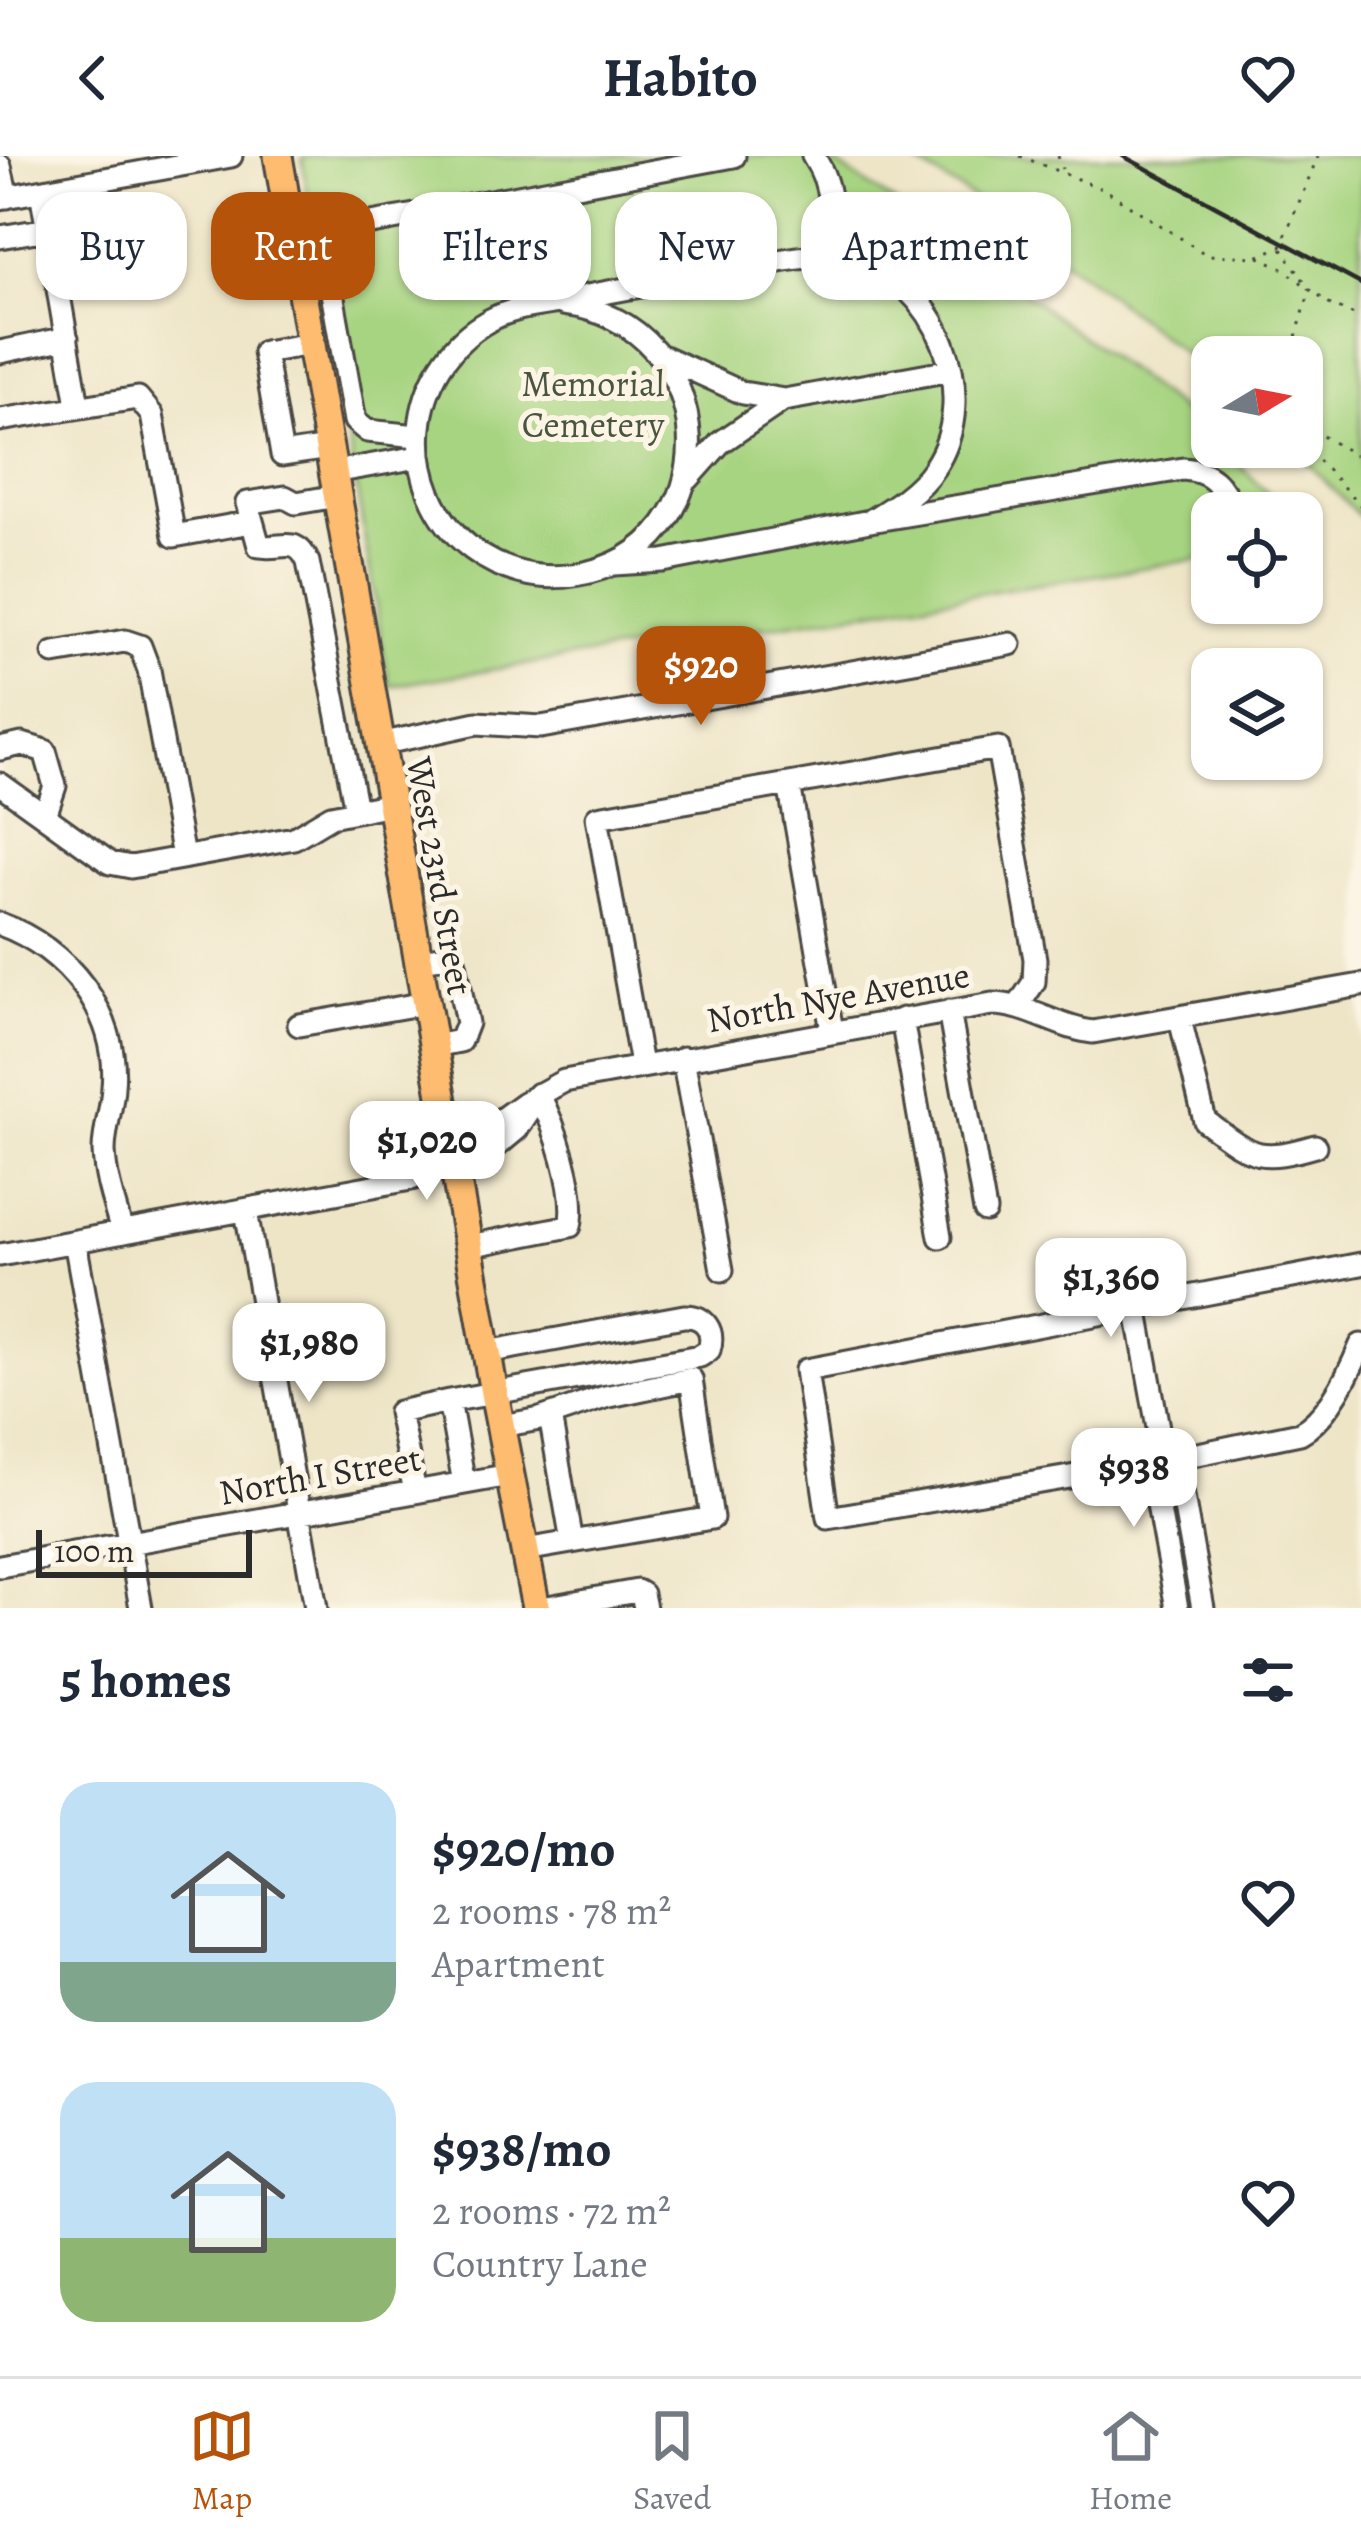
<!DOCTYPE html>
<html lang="en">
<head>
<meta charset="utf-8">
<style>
  :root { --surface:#fff; --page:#f2f2f3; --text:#1f2937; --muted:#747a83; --line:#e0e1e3; --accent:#b45309 }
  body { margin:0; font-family:Alegreya,serif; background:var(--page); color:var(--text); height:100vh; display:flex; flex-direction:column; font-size:45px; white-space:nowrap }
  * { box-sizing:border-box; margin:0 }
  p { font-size:39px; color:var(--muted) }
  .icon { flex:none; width:66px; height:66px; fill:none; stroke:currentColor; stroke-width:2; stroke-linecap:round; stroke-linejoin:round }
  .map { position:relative; height:1452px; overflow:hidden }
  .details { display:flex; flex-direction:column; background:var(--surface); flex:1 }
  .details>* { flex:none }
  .top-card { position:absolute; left:36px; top:36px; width:1290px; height:108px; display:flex; gap:24px }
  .needle { width:78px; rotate:80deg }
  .tools { position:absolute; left:1191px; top:180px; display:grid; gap:24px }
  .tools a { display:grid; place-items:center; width:132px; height:132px; border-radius:24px; background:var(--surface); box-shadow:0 3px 9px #0004; font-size:60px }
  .scale { position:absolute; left:36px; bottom:30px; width:216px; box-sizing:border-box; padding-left:12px; border:6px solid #2b2b2b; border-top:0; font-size:33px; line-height:42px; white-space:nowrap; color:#2b2b2b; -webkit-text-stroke:9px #fcf5e5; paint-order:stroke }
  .price { position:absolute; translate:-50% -102px; padding:0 27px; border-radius:24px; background:#fff; color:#222; font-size:39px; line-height:78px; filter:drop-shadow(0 3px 6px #0008) }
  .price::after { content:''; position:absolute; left:50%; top:72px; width:36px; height:27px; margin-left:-18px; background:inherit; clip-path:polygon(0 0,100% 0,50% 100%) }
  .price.active { background:var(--accent); color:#fff }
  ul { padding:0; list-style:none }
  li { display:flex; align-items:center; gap:36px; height:300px; padding:0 60px }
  li span { display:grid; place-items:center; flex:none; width:336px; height:240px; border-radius:36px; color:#555 }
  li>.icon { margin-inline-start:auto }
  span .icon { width:144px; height:144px; fill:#fffc; stroke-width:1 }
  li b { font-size:51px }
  h2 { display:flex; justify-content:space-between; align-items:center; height:144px; padding:0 60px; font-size:51px }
  .chip { padding:0 42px; border-radius:36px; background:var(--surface); box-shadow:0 3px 9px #0004; font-size:42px; line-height:108px }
  .chip.active { background:var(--accent); color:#fff }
  header { display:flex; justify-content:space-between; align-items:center; height:156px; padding:0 60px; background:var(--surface); font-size:54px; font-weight:700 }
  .dock { display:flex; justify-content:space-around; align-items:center; height:168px; border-top:3px solid var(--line); background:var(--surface); font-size:33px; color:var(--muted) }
  .dock a { display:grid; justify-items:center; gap:6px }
  .dock .active { color:var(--accent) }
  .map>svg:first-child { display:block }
  .green { fill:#a7d481; stroke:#698056; stroke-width:3 }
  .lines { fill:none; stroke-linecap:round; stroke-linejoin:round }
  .minor-casing { stroke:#484742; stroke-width:27 }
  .major-casing { stroke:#484742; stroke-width:33 }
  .path { stroke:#484742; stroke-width:3; stroke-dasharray:3 9; stroke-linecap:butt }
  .minor { stroke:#fff; stroke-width:21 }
  .major { stroke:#fdbc70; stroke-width:27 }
  .rail { stroke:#2b2b2b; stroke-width:4.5 }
  .labels { text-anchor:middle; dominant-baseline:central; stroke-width:10; stroke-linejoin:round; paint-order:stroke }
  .park-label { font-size:36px; fill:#4a5540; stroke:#fcf5e5 }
  .street-label { font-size:36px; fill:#2b2b2b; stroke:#fcf5e5 }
</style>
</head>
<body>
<header><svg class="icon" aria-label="back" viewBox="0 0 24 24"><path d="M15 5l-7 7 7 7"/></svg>Habito<svg class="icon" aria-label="heart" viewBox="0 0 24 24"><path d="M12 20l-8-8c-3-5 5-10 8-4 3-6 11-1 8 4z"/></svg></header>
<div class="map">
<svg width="1361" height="1452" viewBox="0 0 1361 1452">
  <rect width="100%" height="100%" fill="#fcf5e5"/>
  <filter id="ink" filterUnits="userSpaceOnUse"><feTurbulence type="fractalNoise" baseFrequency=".00833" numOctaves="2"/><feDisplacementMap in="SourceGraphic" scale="24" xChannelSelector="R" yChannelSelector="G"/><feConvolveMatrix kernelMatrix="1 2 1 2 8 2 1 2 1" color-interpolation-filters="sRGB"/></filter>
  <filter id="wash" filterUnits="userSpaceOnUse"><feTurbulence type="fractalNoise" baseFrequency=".004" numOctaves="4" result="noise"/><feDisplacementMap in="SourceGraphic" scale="48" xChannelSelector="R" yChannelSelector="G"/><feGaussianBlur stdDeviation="2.7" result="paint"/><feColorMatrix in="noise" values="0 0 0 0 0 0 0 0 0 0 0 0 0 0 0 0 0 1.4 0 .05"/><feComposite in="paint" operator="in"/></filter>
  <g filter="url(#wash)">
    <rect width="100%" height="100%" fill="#eee5c7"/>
    <path class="green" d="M315,0H824L975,100L1194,264L1212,282V291H1221L1288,357H1212V401L389,530L302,2Z
      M905,0H1361V362L1292,291H1302V201H1212V222C1116,140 1014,64 905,0Z"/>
  </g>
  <g filter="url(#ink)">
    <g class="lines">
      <defs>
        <path id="minor" d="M813,0C836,34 831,62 823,101
          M0,10L7,41
          M41,35L78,249
          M0,42L231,0
          M0,81L48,73
          M563,148C724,167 735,394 574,419C538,425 501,415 472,393C394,333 405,210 490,164C521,147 554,150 587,140C635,131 684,122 733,114C771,107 813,95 852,103C937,122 983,240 934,312C919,335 893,351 870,365
          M311,188L264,196L282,299L328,292
          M0,196L67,182
          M662,200L743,237L784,244L951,214
          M0,264L138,242L152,259L174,380L251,366
          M418,280L367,275L355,265L325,98C324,79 334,76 350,71L734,0
          M333,316L419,301
          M688,323L720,287L783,244
          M337,340L296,347L285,341L247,347L259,390C283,394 296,379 308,406L356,654
          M614,408L663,405L870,365L1183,313C1212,315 1220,328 1234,353
          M54,497L125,485L140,490L149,514L183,701
          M380,588L477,567L541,571L1010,488
          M0,593L22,588L45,595L55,630L45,660
          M0,628L110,707L131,711L294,682L331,660L391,648
          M789,628L832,875
          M0,768C67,792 120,858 113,931C112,952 104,974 104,995C105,1023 115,1050 122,1076
          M419,804L448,800L455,807L467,867L460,885L434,890
          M949,855L985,1055
          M902,863L940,1081
          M1180,863L1205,965C1253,1000 1256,1007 1315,990
          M299,869L426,847
          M683,902L722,1114
          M641,909L597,661L998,592L1035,803L1034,826L1018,850
          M454,1007L474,983L524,947L564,925L992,848C1028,848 1057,872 1093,876L1361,829
          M246,1055L316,1452
          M75,1085L141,1452
          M469,1090L570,1070C578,1037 555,968 538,938
          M0,1099L411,1023L494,992L517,973L535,946
          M1361,1108L806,1214L828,1362L1164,1305L1300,1277C1328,1262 1349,1218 1361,1189
          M1136,1150L1164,1305L1180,1324L1203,1452
          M550,1260L572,1386
          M501,1270L540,1263L605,1241L691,1223L712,1362L525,1394
          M1164,1305L1154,1327L1177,1452
          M464,1327L449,1245L700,1200L709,1194C715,1175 705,1159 684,1160L487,1196
          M415,1336L399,1256L449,1245
          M0,1410L510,1319
          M542,1452L637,1435L642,1438L645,1452"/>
        <path id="major" d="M278,0L494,1237L536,1452"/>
      </defs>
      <use href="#minor" class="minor-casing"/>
      <use href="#major" class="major-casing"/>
      <path class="path" d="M1020,0L1107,35L1207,99L1257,101L1281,90L1318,0
        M1058,0L1062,13
        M1282,92L1310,134L1290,201
        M1259,101L1281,111L1329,148L1361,162
        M1302,268L1355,299
        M1302,287L1361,350"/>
      <use href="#minor" class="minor"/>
      <use href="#major" class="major"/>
      <path class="rail" d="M1123,0L1361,128"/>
    </g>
  </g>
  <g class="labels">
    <g class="park-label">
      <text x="593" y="227">Memorial<tspan x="593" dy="41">Cemetery</tspan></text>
    </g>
    <g class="street-label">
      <text transform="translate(440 720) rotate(80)">West 23rd Street</text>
      <text transform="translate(838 841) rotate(-10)">North Nye Avenue</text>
      <text transform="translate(320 1319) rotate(-10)">North I Street</text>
    </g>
  </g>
</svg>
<div class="tools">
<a><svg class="needle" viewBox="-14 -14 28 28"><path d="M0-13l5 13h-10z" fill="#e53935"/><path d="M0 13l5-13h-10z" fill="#747a83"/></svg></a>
<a><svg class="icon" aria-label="locate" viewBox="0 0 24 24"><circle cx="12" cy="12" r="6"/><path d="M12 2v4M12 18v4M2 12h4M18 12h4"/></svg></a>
<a><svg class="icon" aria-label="layers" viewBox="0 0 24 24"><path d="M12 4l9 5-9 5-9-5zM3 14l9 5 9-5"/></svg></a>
</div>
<div class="scale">100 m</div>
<b class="price active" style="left:701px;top:572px">$920</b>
<b class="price" style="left:427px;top:1047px">$1,020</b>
<b class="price" style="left:1111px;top:1184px">$1,360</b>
<b class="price" style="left:309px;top:1249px">$1,980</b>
<b class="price" style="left:1134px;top:1374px">$938</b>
<div class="top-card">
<a class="chip">Buy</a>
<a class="chip active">Rent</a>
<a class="chip">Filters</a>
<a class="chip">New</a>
<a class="chip">Apartment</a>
</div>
</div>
<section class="details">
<h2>5 homes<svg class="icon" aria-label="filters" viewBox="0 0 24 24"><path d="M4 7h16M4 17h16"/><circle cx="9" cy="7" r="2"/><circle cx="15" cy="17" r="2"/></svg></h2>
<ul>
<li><span style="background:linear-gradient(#bfe0f5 75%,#7fa58c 0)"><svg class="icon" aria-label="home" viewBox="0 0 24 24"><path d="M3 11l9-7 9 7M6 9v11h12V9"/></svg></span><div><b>$920/mo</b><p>2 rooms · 78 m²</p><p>Apartment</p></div><svg class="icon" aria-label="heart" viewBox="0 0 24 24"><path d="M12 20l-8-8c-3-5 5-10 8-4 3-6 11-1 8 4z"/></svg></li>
<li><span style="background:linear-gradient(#bfe0f5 65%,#8fb573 0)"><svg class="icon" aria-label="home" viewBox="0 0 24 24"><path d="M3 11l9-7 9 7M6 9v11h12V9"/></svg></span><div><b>$938/mo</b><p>2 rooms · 72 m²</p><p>Country Lane</p></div><svg class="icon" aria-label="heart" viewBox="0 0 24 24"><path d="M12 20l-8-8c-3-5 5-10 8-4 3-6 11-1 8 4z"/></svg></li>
</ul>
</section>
<nav class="dock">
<a class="active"><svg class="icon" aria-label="map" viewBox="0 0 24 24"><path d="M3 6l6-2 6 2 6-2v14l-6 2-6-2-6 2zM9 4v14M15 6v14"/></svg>Map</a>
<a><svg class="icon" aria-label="saved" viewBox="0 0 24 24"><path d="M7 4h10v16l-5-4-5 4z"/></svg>Saved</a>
<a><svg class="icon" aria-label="home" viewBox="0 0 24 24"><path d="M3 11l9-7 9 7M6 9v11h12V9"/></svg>Home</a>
</nav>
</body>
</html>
